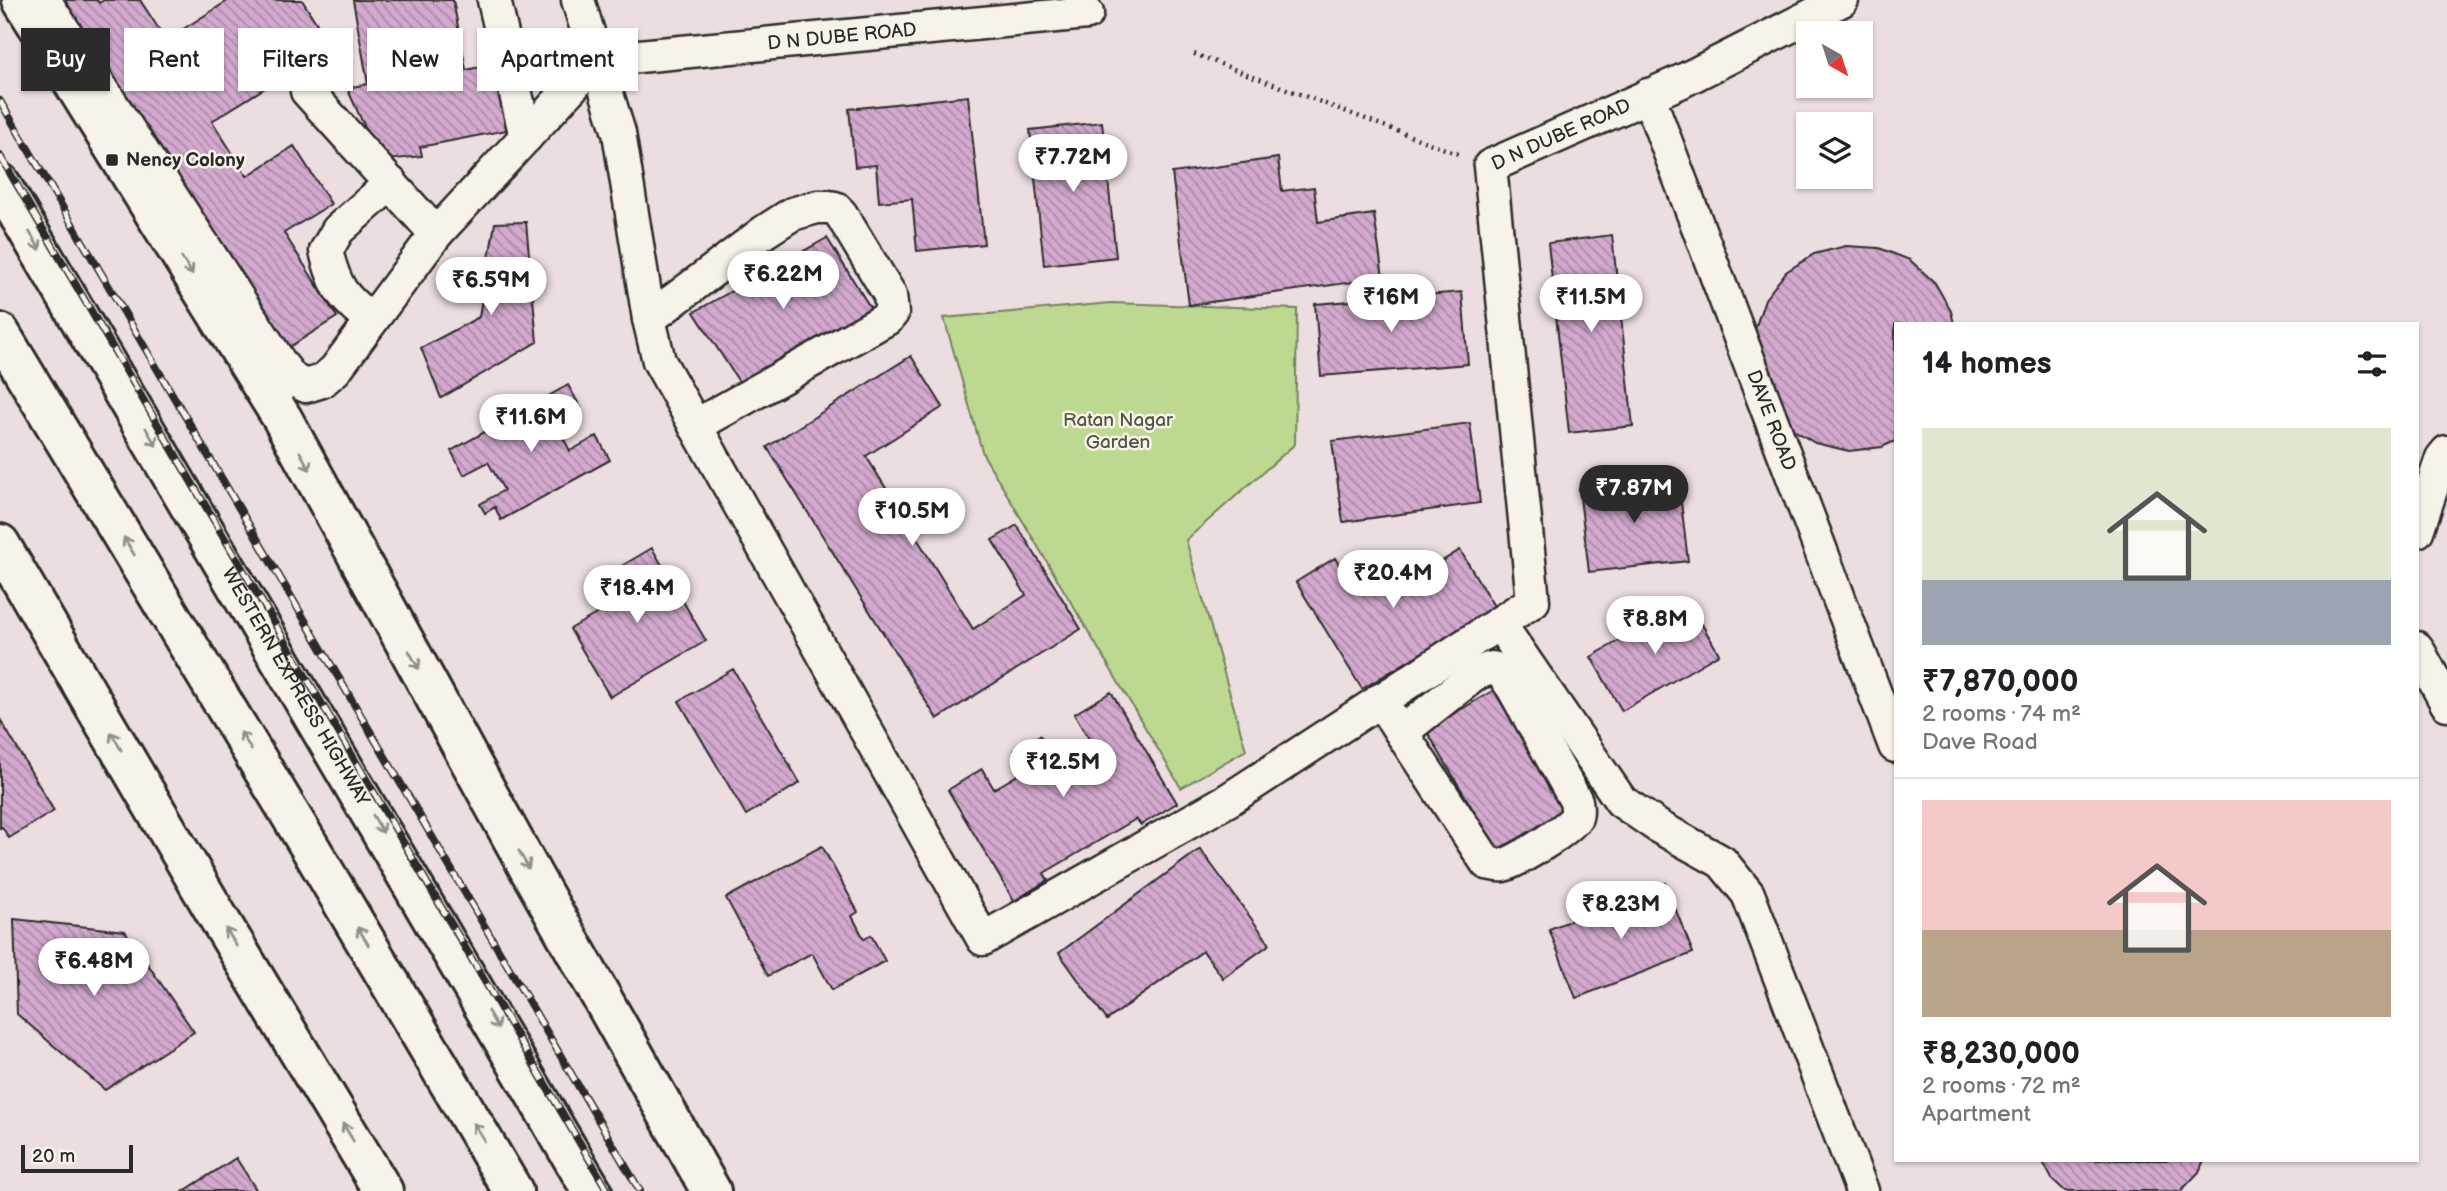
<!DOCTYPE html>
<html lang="en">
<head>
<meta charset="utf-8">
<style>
  :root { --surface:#fff; --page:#f6f6f6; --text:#202124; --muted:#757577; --line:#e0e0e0; --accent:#2b2b2b }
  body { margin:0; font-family:"Balsamiq Sans",sans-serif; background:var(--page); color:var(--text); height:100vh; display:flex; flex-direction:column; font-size:26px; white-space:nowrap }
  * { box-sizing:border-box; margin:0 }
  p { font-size:23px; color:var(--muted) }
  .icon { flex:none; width:38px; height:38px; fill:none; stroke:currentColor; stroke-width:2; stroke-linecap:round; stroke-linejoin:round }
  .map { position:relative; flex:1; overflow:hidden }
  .details { position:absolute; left:1894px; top:322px; width:525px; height:840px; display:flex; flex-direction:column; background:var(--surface); border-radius:0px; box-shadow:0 2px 5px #0004 }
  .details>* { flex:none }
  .hud { position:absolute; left:21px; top:28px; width:665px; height:63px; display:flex; gap:14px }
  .needle { width:46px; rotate:141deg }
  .buttons { position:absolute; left:1796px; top:21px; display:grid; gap:14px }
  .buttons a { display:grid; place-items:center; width:77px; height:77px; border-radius:0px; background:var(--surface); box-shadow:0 2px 5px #0004; font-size:35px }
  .scale { position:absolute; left:21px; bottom:18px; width:112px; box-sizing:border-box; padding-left:7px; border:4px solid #2b2b2b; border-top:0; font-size:19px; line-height:24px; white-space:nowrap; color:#2b2b2b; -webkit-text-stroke:5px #f7f3e8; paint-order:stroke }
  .price { position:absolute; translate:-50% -60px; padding:0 16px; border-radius:24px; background:#fff; color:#222; font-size:23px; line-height:46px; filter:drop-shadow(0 2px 4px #0008) }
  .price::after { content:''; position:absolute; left:50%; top:42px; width:21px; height:16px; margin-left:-10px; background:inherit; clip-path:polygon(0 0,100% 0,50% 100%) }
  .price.active { background:var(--accent); color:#fff }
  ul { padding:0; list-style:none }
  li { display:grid; align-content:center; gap:14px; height:371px; padding:0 28px }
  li+li { border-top:2px solid var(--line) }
  li span { display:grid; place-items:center; height:217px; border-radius:0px; color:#555 }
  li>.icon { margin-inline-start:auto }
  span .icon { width:126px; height:126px; fill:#fffc; stroke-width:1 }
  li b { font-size:30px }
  h2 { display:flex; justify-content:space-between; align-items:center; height:84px; padding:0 28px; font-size:30px }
  .chip { padding:0 24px; border-radius:0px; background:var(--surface); box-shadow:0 2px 5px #0004; font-size:24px; line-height:63px }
  .chip.active { background:var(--accent); color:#fff }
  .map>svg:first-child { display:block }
  .green { fill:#bdd890; stroke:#74825e; stroke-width:2 }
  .building { fill:url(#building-back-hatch); stroke:#2b2b2b; stroke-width:2 }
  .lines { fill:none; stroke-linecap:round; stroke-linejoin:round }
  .street-casing { stroke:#2b2b2b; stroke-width:37 }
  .primary-casing { stroke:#2b2b2b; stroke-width:44 }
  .highway-casing { stroke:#2b2b2b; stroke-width:44 }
  .path { stroke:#2b2b2b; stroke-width:4.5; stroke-dasharray:2 5; stroke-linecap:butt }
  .street { stroke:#f7f3e8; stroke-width:32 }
  .primary { stroke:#f7f3e8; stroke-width:38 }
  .highway { stroke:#f7f3e8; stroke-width:38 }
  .rail-casing { stroke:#2b2b2b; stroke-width:8 }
  .rail { stroke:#f7f3e8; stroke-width:5; stroke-dasharray:16; stroke-linecap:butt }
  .oneway { stroke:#918f8a }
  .poi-dot { fill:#2b2b2b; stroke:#f7f3e8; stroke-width:2.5 }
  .labels { text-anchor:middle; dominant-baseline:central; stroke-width:5; stroke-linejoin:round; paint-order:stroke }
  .street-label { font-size:19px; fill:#2b2b2b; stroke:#f7f3e8 }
  .poi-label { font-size:19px; font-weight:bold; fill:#2b2b2b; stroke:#f7f3e8; text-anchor:start }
  .park-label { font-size:19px; fill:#505644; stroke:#f7f3e8 }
</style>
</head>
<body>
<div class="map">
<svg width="2447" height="1191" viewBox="0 0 2447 1191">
  <defs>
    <pattern id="building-back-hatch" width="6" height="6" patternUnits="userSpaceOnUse" patternTransform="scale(1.75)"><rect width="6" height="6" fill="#d3a9ce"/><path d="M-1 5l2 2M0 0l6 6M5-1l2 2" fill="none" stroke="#ab8aa7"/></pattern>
  </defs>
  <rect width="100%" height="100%" fill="#ecdde0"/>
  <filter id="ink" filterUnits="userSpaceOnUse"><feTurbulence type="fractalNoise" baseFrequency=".0143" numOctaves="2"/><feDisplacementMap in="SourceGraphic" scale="14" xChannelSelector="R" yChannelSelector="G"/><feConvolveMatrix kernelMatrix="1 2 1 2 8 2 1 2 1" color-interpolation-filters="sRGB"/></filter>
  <g filter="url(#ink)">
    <path class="green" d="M1111,303L1297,309L1295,444L1186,540L1246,750L1181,788L983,454L944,318Z"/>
    <path class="building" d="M60,0H97L99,3L104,0H140L166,40L229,0H302L322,32L259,72L268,86L212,121L247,176L294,146L331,204L284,233L337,317L283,351Z
      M353,0H453L466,70L499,63L512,129L420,147L422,156L380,161L347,88L368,84Z
      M968,96L984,244L917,251L912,199L879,202L876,165L855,167L849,109Z
      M1102,122L1116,257L1044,265L1030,130Z
      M1278,158L1282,191L1314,187L1318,222L1374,214L1383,278L1189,305L1172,173Z
      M526,222L537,342L441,398L421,348L479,317L495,223Z
      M1612,235L1633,426L1569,433L1548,243Z
      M827,238L871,309L741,385L694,312Z
      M1846,246L1879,248L1910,260L1935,283L1951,311L1954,324H1895V441L1882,447L1849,451L1815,443L1786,425L1754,332L1765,299L1786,272L1814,254Z
      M1462,292L1468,364L1321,376L1315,304Z
      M911,356L943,407L866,456L973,629L1026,595L992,540L1017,525L1081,629L937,719L767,447Z
      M568,385L581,408L555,422L570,451L597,436L610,460L501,520L495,507L485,513L480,504L504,490L488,462L464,475L451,451Z
      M1470,423L1480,503L1343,522L1332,441Z
      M1678,477L1688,561L1589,572L1579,489Z
      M652,548L706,641L610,697L570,629L610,606L596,581Z
      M1460,550L1495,608L1362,689L1296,582L1335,558L1346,576L1387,551L1407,583Z
      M1688,600L1719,654L1622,711L1591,657Z
      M733,669L800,783L746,815L679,701Z
      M1494,690L1566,813L1498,852L1426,730Z
      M1111,692L1177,803L1141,825L1136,819L1044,873L1048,880L1014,901L948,790L982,769L994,789L1026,770L1014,750L1040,735L1057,763L1091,742L1074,714Z
      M0,719L54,811L9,838L2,827L0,828Z
      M822,846L858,912L852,916L864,939L871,935L885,961L832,990L812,953L768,976L726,898Z
      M1200,849L1270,944L1223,978L1203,951L1107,1020L1059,953Z
      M1665,883L1693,953L1576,998L1549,929Z
      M14,919L125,931L194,1032L105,1090L17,1014Z
      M236,1158L257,1191H184Z
      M2042,1160H2204L2199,1172L2181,1191H2065L2052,1179Z"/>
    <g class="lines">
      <defs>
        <g id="street">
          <path id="s1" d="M44,0L282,366L293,380L306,386L322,381L335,370L436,234L597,60L1087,13"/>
          <path d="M494,0L526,137"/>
          <path id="s2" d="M578,0L619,133L649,319L659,361L983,939L1228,800L1533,601L1490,166L1682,81L1842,0"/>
          <path d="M307,91L436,234"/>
          <path id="s3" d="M1648,95L1895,746"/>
          <path d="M649,319L764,232L792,214L817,207H829L835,208L841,214L890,295L892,313L888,318L695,426"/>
          <path d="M372,320C342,298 335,287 326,251L338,230L391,183"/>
          <path d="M2417,531L2442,458L2447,452"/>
          <path d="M1499,623L1621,801L1659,827L1722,862L1748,894L1862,1191"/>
          <path d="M2417,648L2447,704"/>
          <path d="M1380,700L1487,863C1492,864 1498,866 1503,865C1516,862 1570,829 1576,817C1578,811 1577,807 1576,801L1513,688L1500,670L1492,668L1477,673L1402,732"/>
        </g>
        <path id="primary" d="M22,0L282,418L533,876L711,1191
          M0,544L218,917L383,1191"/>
        <g id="highway">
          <path id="s4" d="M0,183L592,1191"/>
          <path d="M0,333L311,849L513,1191"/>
        </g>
      </defs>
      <use href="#street" class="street-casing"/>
      <use href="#primary" class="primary-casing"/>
      <use href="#highway" class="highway-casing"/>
      <path class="path" d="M1194,54L1458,154"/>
      <use href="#street" class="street"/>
      <use href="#primary" class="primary"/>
      <use href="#highway" class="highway"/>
      <defs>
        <path id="rail" d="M0,101L640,1191
          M0,156L608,1191"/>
      </defs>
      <use href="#rail" class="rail-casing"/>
      <use href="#rail" class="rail"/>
    </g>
    <defs><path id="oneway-shaft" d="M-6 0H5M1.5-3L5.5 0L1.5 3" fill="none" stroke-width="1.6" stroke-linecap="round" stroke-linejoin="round" transform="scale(1.75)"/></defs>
    <g class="oneway">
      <use href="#oneway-shaft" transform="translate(35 241) rotate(59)"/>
      <use href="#oneway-shaft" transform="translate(187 266) rotate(58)"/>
      <use href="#oneway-shaft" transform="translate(151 437) rotate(60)"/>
      <use href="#oneway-shaft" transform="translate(305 461) rotate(61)"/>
      <use href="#oneway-shaft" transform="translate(129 546) rotate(-121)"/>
      <use href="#oneway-shaft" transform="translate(414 660) rotate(61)"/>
      <use href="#oneway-shaft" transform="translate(116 741) rotate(-120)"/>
      <use href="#oneway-shaft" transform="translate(246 741) rotate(-121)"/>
      <use href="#oneway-shaft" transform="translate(378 824) rotate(60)"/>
      <use href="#oneway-shaft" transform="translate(524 860) rotate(61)"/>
      <use href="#oneway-shaft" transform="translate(363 936) rotate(-121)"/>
      <use href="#oneway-shaft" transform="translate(231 937) rotate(-121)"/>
      <use href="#oneway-shaft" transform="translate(493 1020) rotate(60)"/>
      <use href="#oneway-shaft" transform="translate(348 1132) rotate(-121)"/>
      <use href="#oneway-shaft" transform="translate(479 1132) rotate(-121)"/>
    </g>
  </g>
  <rect class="poi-dot" x="105" y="153" width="14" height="14" rx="3.5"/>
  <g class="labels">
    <g class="street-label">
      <text stroke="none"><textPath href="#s1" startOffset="1155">D N DUBE ROAD</textPath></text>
      <text stroke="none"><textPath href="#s2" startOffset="2194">D N DUBE ROAD</textPath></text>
      <text stroke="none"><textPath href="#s3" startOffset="348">DAVE ROAD</textPath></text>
      <text stroke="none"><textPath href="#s4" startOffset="584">WESTERN EXPRESS HIGHWAY</textPath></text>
    </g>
    <g class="poi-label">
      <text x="126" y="160">Nency Colony</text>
    </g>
    <g class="park-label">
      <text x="1118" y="420">Ratan Nagar<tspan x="1118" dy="22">Garden</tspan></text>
    </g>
  </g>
</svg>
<div class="buttons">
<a><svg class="needle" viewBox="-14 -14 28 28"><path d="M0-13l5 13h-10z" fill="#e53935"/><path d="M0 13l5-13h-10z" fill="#757577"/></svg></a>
<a><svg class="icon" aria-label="layers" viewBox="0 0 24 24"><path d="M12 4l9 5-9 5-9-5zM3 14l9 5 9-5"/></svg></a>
</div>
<div class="scale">20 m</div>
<b class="price" style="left:1073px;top:194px">₹7.72M</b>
<b class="price" style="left:783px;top:311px">₹6.22M</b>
<b class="price" style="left:491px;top:317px">₹6.59M</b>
<b class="price" style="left:1391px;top:334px">₹16M</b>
<b class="price" style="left:1591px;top:334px">₹11.5M</b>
<b class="price" style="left:531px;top:454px">₹11.6M</b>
<b class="price active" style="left:1634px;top:525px">₹7.87M</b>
<b class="price" style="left:912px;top:548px">₹10.5M</b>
<b class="price" style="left:1393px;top:610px">₹20.4M</b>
<b class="price" style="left:637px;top:625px">₹18.4M</b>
<b class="price" style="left:1655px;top:656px">₹8.8M</b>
<b class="price" style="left:1063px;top:799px">₹12.5M</b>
<b class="price" style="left:1621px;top:941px">₹8.23M</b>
<b class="price" style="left:94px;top:998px">₹6.48M</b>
<div class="hud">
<a class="chip active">Buy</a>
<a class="chip">Rent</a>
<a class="chip">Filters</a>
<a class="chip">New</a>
<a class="chip">Apartment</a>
</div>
<section class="details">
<h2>14 homes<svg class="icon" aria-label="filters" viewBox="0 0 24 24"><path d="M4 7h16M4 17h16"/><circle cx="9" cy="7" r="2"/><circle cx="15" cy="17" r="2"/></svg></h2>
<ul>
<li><span style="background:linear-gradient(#dfe7d0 70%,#9aa5b1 0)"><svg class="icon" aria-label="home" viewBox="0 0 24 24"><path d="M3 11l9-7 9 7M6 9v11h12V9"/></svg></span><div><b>₹7,870,000</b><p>2 rooms · 74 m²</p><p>Dave Road</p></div></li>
<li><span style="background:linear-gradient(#f6c9c9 60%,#b9a48a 0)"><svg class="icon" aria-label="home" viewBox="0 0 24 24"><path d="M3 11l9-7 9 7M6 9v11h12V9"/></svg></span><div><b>₹8,230,000</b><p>2 rooms · 72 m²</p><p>Apartment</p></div></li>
</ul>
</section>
</div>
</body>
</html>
